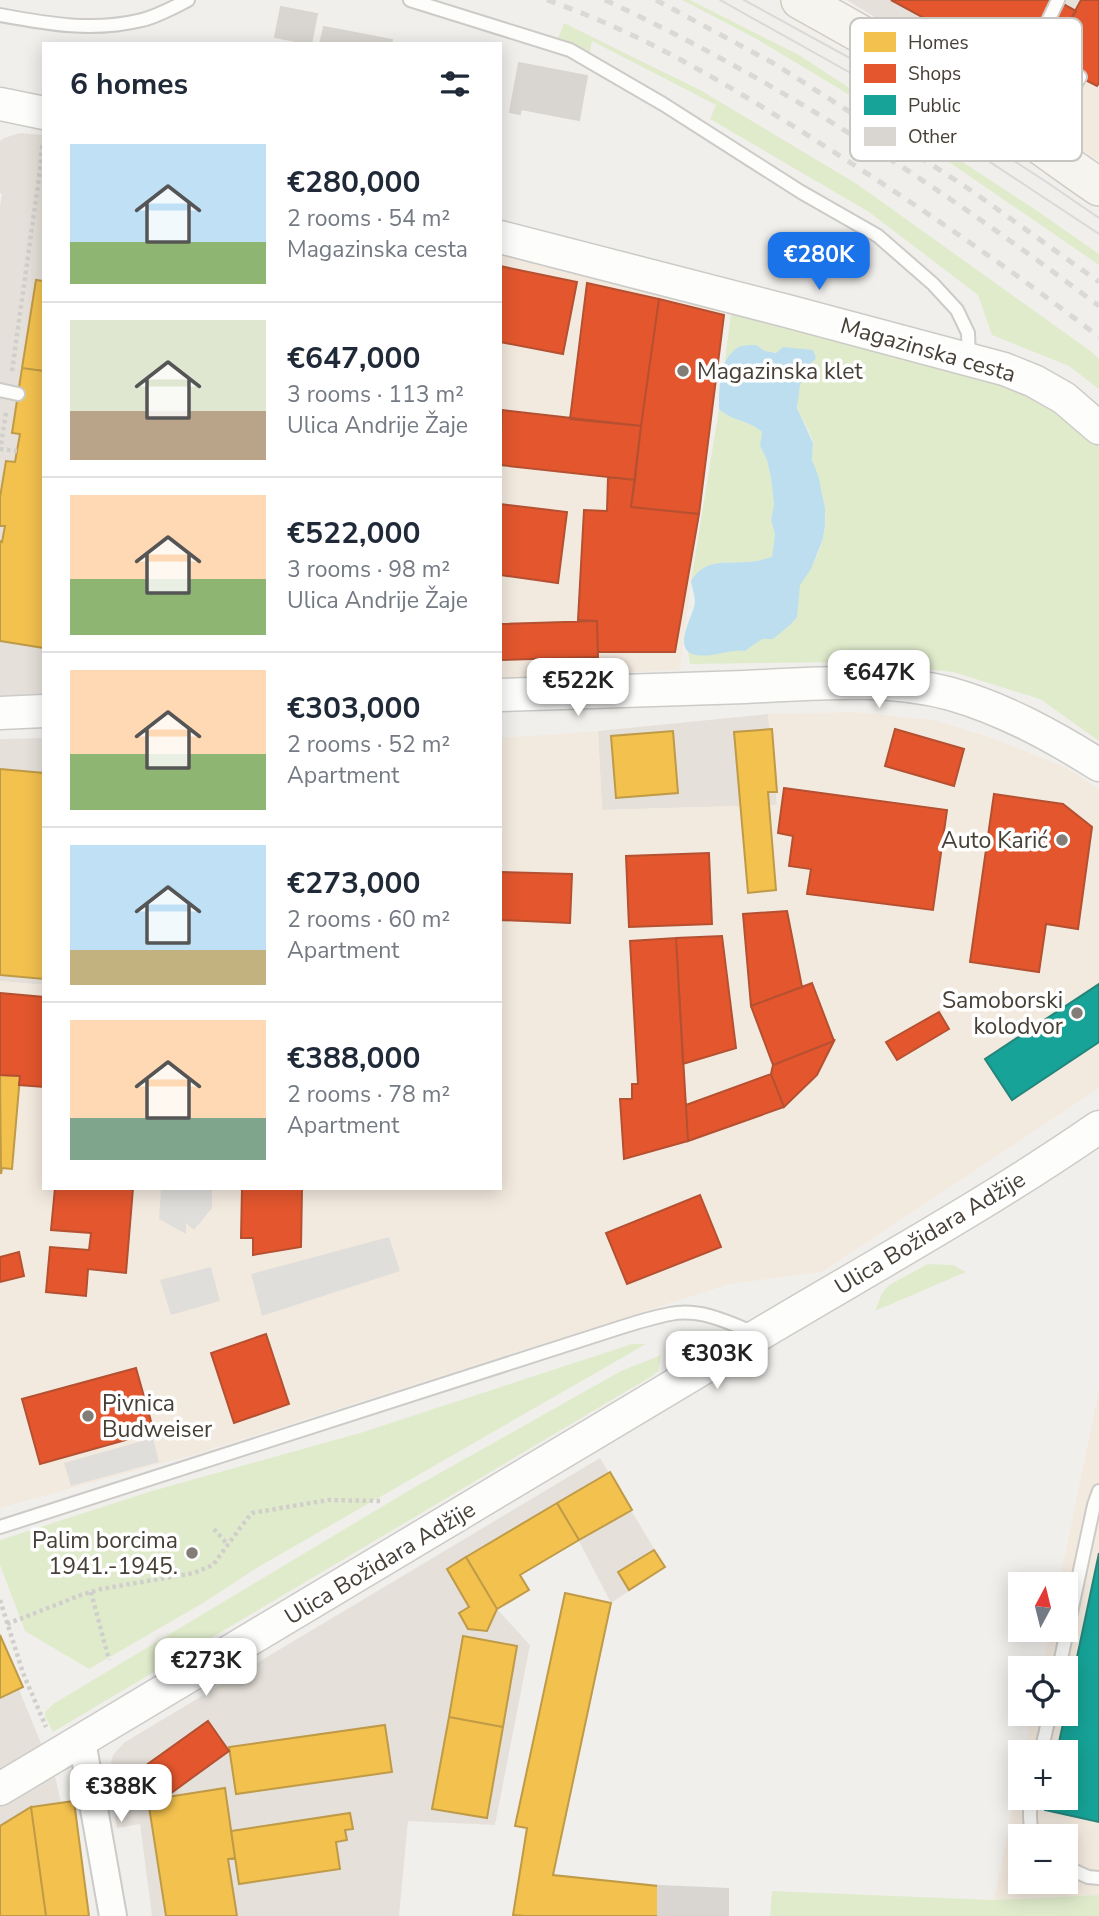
<!DOCTYPE html>
<html lang="en">
<head>
<meta charset="utf-8">
<style>
  :root { --surface:#fff; --page:#f2f2f3; --text:#1f2937; --muted:#747a83; --line:#e0e1e3; --accent:#1a73e8 }
  body { margin:0; font-family:"Nunito Sans",sans-serif; background:var(--page); color:var(--text); height:100vh; display:flex; flex-direction:column; font-size:26px; white-space:nowrap }
  * { box-sizing:border-box; margin:0 }
  p { font-size:23px; color:var(--muted) }
  .icon { flex:none; width:38px; height:38px; fill:none; stroke:currentColor; stroke-width:2; stroke-linecap:round; stroke-linejoin:round }
  .map { position:relative; flex:1; overflow:hidden }
  .panel { position:absolute; left:42px; top:42px; width:460px; height:1148px; display:flex; flex-direction:column; background:var(--surface); border-radius:0px; box-shadow:0 4px 18px #0003 }
  .panel>* { flex:none }
  .needle { width:46px; rotate:7deg }
  .fabs { position:absolute; left:1008px; top:1572px; display:grid; gap:14px }
  .fabs a { display:grid; place-items:center; width:70px; height:70px; border-radius:0px; background:var(--surface); box-shadow:0 4px 18px #0003; font-size:35px }
  .price { position:absolute; translate:-50% -60px; padding:0 16px; border-radius:14px; background:#fff; color:#222; font-size:23px; line-height:46px; filter:drop-shadow(0 2px 4px #0008) }
  .price::after { content:''; position:absolute; left:50%; top:42px; width:21px; height:16px; margin-left:-10px; background:inherit; clip-path:polygon(0 0,100% 0,50% 100%) }
  .price.selected { background:var(--accent); color:#fff }
  ul { padding:0; list-style:none }
  li { display:flex; align-items:center; gap:21px; height:175px; padding:0 28px }
  li+li { border-top:2px solid var(--line) }
  li span { display:grid; place-items:center; flex:none; width:196px; height:140px; border-radius:0px; color:#555 }
  li>.icon { margin-inline-start:auto }
  span .icon { width:84px; height:84px; fill:#fffc; stroke-width:1 }
  li b { font-size:30px }
  h2 { display:flex; justify-content:space-between; align-items:center; height:84px; padding:0 28px; font-size:30px }
  .map>svg:first-child { display:block }
  .residential { fill:#e5e0d9 }
  .commercial { fill:#f3eadf; fill-rule:evenodd }
  .green { fill:#e0ebcc }
  .parking { fill:#e0dedb }
  .water { fill:#bddeee }
  .homes { fill:#f2c14e; stroke:#bf9a47; stroke-width:2 }
  .shops { fill:#e4572e; stroke:#b55031; stroke-width:2 }
  .public { fill:#17a398; stroke:#25857b; stroke-width:2 }
  .building { fill:#d9d6d2; stroke:#d9d6d2; stroke-width:2 }
  .lines { fill:none; stroke-linecap:round; stroke-linejoin:round }
  .service-casing { stroke:#cdcbc7; stroke-width:16 }
  .minor-casing { stroke:#cdcbc7; stroke-width:30 }
  .tertiary-casing { stroke:#cdcbc7; stroke-width:35 }
  .secondary-casing { stroke:#d0cbc3; stroke-width:40 }
  .path { stroke:#d1cfcb; stroke-width:4.5; stroke-dasharray:3.5 3.5; stroke-linecap:butt }
  .service { stroke:#fdfdfc; stroke-width:12 }
  .minor { stroke:#fdfdfc; stroke-width:26 }
  .tertiary { stroke:#fdfdfc; stroke-width:32 }
  .secondary { stroke:#f6f4ef; stroke-width:37 }
  .tram { stroke:#d9d9d8; stroke-width:2 }
  .rail { stroke:#d9d9d8; stroke-width:5; stroke-dasharray:9 9; stroke-linecap:butt }
  .poi-dot { fill:#827d76; stroke:#fff; stroke-width:2.5 }
  .labels { text-anchor:middle; dominant-baseline:central; stroke-width:7; stroke-linejoin:round; paint-order:stroke }
  .street-label { font-size:23px; fill:#474037; stroke:#fff }
  .poi-label { font-size:23px; fill:#474037; stroke:#fff; text-anchor:end }
  .key { fill:#fff; stroke:#c8c6c3; stroke-width:2 }
  .key-label { font-size:19px; fill:#474037 }
</style>
</head>
<body>
<div class="map">
<svg width="1099" height="1916" viewBox="0 0 1099 1916">
  <rect width="100%" height="100%" fill="#f1efec"/>
  <path class="residential" d="M847,0H1081L1038,80L1018,106Z
    M20,133L44,135V694L0,696V206L2,194L0,193V141L4,138Z
    M768,714L777,805L602,810L598,731Z
    M44,738V985L0,981V739Z
    M600,1458L665,1567L611,1603L579,1541L520,1575L529,1590L497,1609L530,1645L495,1825L408,1821L399,1916H152L140,1824L117,1828L110,1786L111,1763L113,1755L125,1742Z
    M0,1643L56,1780L86,1916H0Z"/>
  <path class="commercial" d="M1099,0V161L1018,106L1038,80L1076,11Z
    M500,247L726,300L680,670L501,678Z
    M853,712L934,720L992,738L1065,767L1099,789V1088L822,1272L730,1284L196,1454L0,1508V981L44,985V1188H500L501,738L598,731L602,810L777,805L768,714Z
    M1099,1389V1895L994,1900L1020,1772V1797H1066V1752H1024L1032,1713H1066V1668H1042L1050,1629H1066V1584H1059ZM1020,1836H1066V1881H1020Z"/>
  <path class="green" d="M682,0H690L799,55L1036,210L1099,254V265L866,105L755,38Z
    M564,23L702,91L857,184L1089,350L1099,359V389L1069,366L992,335L978,295L869,212L710,119L716,105L592,41L590,53L558,38Z
    M731,314L965,374L1031,395L1079,426L1099,446V741L1040,699L953,672L853,662L690,664L688,651C707,660 726,649 745,651C766,638 777,618 791,598C805,577 823,553 825,526C827,505 819,483 813,463C811,456 814,448 813,442C810,431 803,422 799,412C792,395 805,370 815,358L765,351L756,345L730,354L724,368Z
    M719,409C731,421 749,420 762,432L760,446L767,460L771,478L774,505L771,520L775,534L772,558C765,559 757,561 749,562C725,564 706,557 691,581Z
    M928,1264L953,1265L966,1272L875,1311L882,1293L889,1285Z
    M632,1344H646L260,1566L203,1603L89,1669L25,1631L0,1565V1540L152,1491L360,1433Z
    M661,1355L658,1371L652,1376L53,1732L45,1716V1712L53,1704L408,1491L621,1371Z
    M772,1891L994,1900L1099,1895V1916H770Z"/>
  <path class="parking" d="M161,1188H212V1208L194,1230L186,1223V1234L159,1219Z
    M389,1237L400,1271L262,1316L251,1274Z
    M211,1267L220,1301L171,1315L160,1280Z
    M153,1438L159,1462L71,1486L64,1463Z"/>
  <path class="water" d="M756,345L765,351L776,353L783,347L813,350L816,358L808,367L800,385L797,408L813,443L812,460L818,475L825,508V525L823,539L811,569L800,585L797,617L790,625L773,639H762L745,651C729,649 712,658 696,655C670,650 694,616 695,602C695,596 692,588 691,581C706,557 726,564 749,562C757,561 765,559 772,557L775,534L771,520L774,505L771,478L767,460L760,446L762,432C749,420 731,421 719,409C719,389 719,357 739,347C744,345 751,345 756,345Z"/>
  <path class="homes" d="M44,279V371L22,368L36,280L43,281Z
    M22,368L44,371V648L0,641V541L2,542L5,526H0V497L6,461L15,462L20,434L12,433Z
    M772,729L777,792H768L776,890L748,893L734,732Z
    M673,731L678,793L616,798L611,736Z
    M0,769L44,773V979L0,975Z
    M0,1075L20,1076L12,1169L2,1168L1,1174Z
    M610,1472L632,1510L579,1540L557,1503Z
    M557,1503L579,1540L520,1575L529,1590L497,1609L466,1557Z
    M654,1550L665,1567L629,1590L618,1572Z
    M466,1557L497,1609L487,1631L468,1629L459,1613L469,1607L447,1569Z
    M565,1593L611,1603L553,1875L658,1886V1916H524L513,1915L527,1828L515,1826Z
    M0,1635L23,1687L0,1698Z
    M463,1636L517,1646L503,1727L449,1717Z
    M449,1717L503,1727L487,1818L432,1809Z
    M385,1725L392,1772L236,1794L229,1747Z
    M225,1788L235,1858L228,1859L237,1916H166L148,1800Z
    M74,1801L89,1916H46L31,1807Z
    M31,1807L46,1916H0V1826Z
    M350,1813L353,1829L345,1830L347,1840L336,1842L340,1869L239,1884L231,1831Z"/>
  <path class="shops" d="M891,0H1056L1076,11L1038,80Z
    M1081,0H1099V83L1097,86L1048,61Z
    M500,266L577,282L563,354L500,342Z
    M587,283L659,299L641,426L570,419Z
    M659,299L724,315L699,514L631,507L641,426Z
    M502,410L641,426L635,480L500,465Z
    M608,477L635,480L631,507L699,514L675,652H598L597,621L578,620L584,510L607,511Z
    M500,504L567,512L558,583L500,575Z
    M597,621L598,657L500,660V624Z
    M895,729L964,749L954,786L885,766Z
    M784,788L947,810L933,910L807,894L811,869L789,866L793,836L778,833Z
    M994,794L1063,804L1092,827L1078,929L1046,924L1039,972L970,962Z
    M709,853L712,924L629,927L626,856Z
    M500,872L572,874L570,923L500,920Z
    M787,911L802,987L751,1006L743,914Z
    M722,936L736,1048L683,1064L676,938Z
    M676,938L688,1141L624,1159L620,1099H632V1084H638L630,941Z
    M812,983L834,1041L773,1065L751,1006Z
    M0,993L44,997V1087L19,1085L20,1076L0,1075Z
    M939,1012L949,1029L897,1060L886,1042Z
    M834,1041L817,1075L784,1107L771,1074L773,1065Z
    M771,1074L784,1107L688,1141L686,1105Z
    M55,1188H133L126,1273L88,1269L86,1296L46,1292L50,1247L89,1250L91,1233L51,1230Z
    M242,1188H302L301,1247L253,1255V1238H241Z
    M700,1195L721,1247L627,1284L606,1233Z
    M19,1252L24,1276L0,1282V1257Z
    M266,1334L289,1404L234,1423L211,1353Z
    M136,1368L154,1432L40,1464L22,1399Z
    M208,1721L229,1751L167,1796L145,1766Z"/>
  <path class="public" d="M1099,984V1042L1012,1100L985,1059Z
    M1099,1553V1822L1045,1810L1048,1797H1066V1752H1057Z"/>
  <path class="building" d="M281,7L317,14L311,44L275,37Z
    M324,27L392,40L391,44H320Z
    M519,63L587,76L579,120L521,109L520,114L510,112Z
    M658,1886L728,1889V1916H658Z"/>
  <g class="lines">
    <defs>
      <path id="service" d="M410,0L570,50L663,104L801,192L878,236L933,284L957,310L968,333L969,358
        M0,15C49,24 93,32 142,20C158,16 174,7 188,0
        M1070,94L1080,77
        M999,113L1023,73L1058,0
        M1014,120L1070,94L1067,115L1066,157
        M0,390L18,394
        M0,1527L622,1327C638,1322 654,1317 670,1314C700,1308 728,1322 754,1333
        M1059,1668L1094,1505L1099,1491
        M1041,1752L1050,1713
        M1032,1797C1029,1809 1029,1825 1034,1836
        M1066,1867L1088,1877L1099,1878"/>
      <path id="minor" d="M82,1741L113,1916"/>
      <path id="tertiary" d="M0,104L44,113
        M500,237L787,311L1004,369L1034,381L1064,398L1099,428
        M500,695C582,692 663,690 745,687C813,684 884,676 951,694C1004,709 1053,736 1099,765
        M0,713L44,711
        M0,1789C242,1645 484,1501 725,1355C850,1279 979,1210 1099,1127"/>
      <path id="secondary" d="M800,0C870,39 940,78 1007,123C1038,143 1068,166 1099,187"/>
    </defs>
    <use href="#service" class="service-casing"/>
    <use href="#minor" class="minor-casing"/>
    <use href="#tertiary" class="tertiary-casing"/>
    <use href="#secondary" class="secondary-casing"/>
    <path class="path" d="M12,371L40,170L42,147H39
      M0,449L17,451
      M0,451L6,413
      M214,1529L228,1545
      M91,1592L109,1660
      M0,1600L23,1673L46,1727
      M7,1624L81,1595L101,1589L194,1573L213,1565L243,1524L252,1513L328,1500L380,1501"/>
    <use href="#service" class="service"/>
    <use href="#minor" class="minor"/>
    <use href="#tertiary" class="tertiary"/>
    <use href="#secondary" class="secondary"/>
    <path class="tram" d="M720,0L881,90L1099,234
      M744,0L888,79L1045,181L1099,218"/>
    <path class="rail" d="M547,0C651,36 745,95 837,154C927,212 1015,272 1099,337
      M605,0C781,82 944,189 1099,306
      M656,0L773,63L872,126L972,191L1099,282"/>
  </g>
  <g class="poi-dot">
    <circle cx="683" cy="371" r="7"/>
    <circle cx="1062" cy="840" r="7"/>
    <circle cx="1077" cy="1013" r="7"/>
    <circle cx="88" cy="1416" r="7"/>
    <circle cx="192" cy="1553" r="7"/>
  </g>
  <g class="labels">
    <g class="street-label">
      <text transform="translate(928 350) rotate(16)">Magazinska cesta</text>
      <text transform="translate(930 1233) rotate(-31)">Ulica Božidara Adžije</text>
      <text transform="translate(380 1563) rotate(-31)">Ulica Božidara Adžije</text>
    </g>
    <g class="poi-label">
      <text x="697" y="371" text-anchor="start">Magazinska klet</text>
      <text x="1048" y="840">Auto Karić</text>
      <text x="1063" y="1000">Samoborski<tspan x="1063" dy="26">kolodvor</tspan></text>
      <text x="102" y="1403" text-anchor="start">Pivnica<tspan x="102" dy="26">Budweiser</tspan></text>
      <text x="178" y="1540">Palim borcima<tspan x="178" dy="26">1941.-1945.</tspan></text>
    </g>
  </g>
  <rect x="850" y="18" width="232" height="143" rx="10" class="key"/>
  <rect x="864" y="32" width="32" height="20" fill="#f2c14e"/>
  <rect x="864" y="64" width="32" height="19" fill="#e4572e"/>
  <rect x="864" y="95" width="32" height="20" fill="#17a398"/>
  <rect x="864" y="127" width="32" height="19" fill="#d9d6d2"/>
  <g class="key-label">
    <text x="908" y="49">Homes</text>
    <text x="908" y="80">Shops</text>
    <text x="908" y="112">Public</text>
    <text x="908" y="143">Other</text>
  </g>
</svg>
<div class="fabs">
<a><svg class="needle" viewBox="-14 -14 28 28"><path d="M0-13l5 13h-10z" fill="#e53935"/><path d="M0 13l5-13h-10z" fill="#747a83"/></svg></a>
<a><svg class="icon" aria-label="locate" viewBox="0 0 24 24"><circle cx="12" cy="12" r="6"/><path d="M12 2v4M12 18v4M2 12h4M18 12h4"/></svg></a>
<a>+</a>
<a>−</a>
</div>
<b class="price selected" style="left:819px;top:292px">€280K</b>
<b class="price" style="left:879px;top:710px">€647K</b>
<b class="price" style="left:578px;top:718px">€522K</b>
<b class="price" style="left:717px;top:1391px">€303K</b>
<b class="price" style="left:206px;top:1698px">€273K</b>
<b class="price" style="left:121px;top:1824px">€388K</b>
<section class="panel">
<h2>6 homes<svg class="icon" aria-label="filters" viewBox="0 0 24 24"><path d="M4 7h16M4 17h16"/><circle cx="9" cy="7" r="2"/><circle cx="15" cy="17" r="2"/></svg></h2>
<ul>
<li><span style="background:linear-gradient(#bfe0f5 70%,#8fb573 0)"><svg class="icon" aria-label="home" viewBox="0 0 24 24"><path d="M3 11l9-7 9 7M6 9v11h12V9"/></svg></span><div><b>€280,000</b><p>2 rooms · 54 m²</p><p>Magazinska cesta</p></div></li>
<li><span style="background:linear-gradient(#dfe7d0 65%,#b9a48a 0)"><svg class="icon" aria-label="home" viewBox="0 0 24 24"><path d="M3 11l9-7 9 7M6 9v11h12V9"/></svg></span><div><b>€647,000</b><p>3 rooms · 113 m²</p><p>Ulica Andrije Žaje</p></div></li>
<li><span style="background:linear-gradient(#ffd9b3 60%,#8fb573 0)"><svg class="icon" aria-label="home" viewBox="0 0 24 24"><path d="M3 11l9-7 9 7M6 9v11h12V9"/></svg></span><div><b>€522,000</b><p>3 rooms · 98 m²</p><p>Ulica Andrije Žaje</p></div></li>
<li><span style="background:linear-gradient(#ffd9b3 60%,#8fb573 0)"><svg class="icon" aria-label="home" viewBox="0 0 24 24"><path d="M3 11l9-7 9 7M6 9v11h12V9"/></svg></span><div><b>€303,000</b><p>2 rooms · 52 m²</p><p>Apartment</p></div></li>
<li><span style="background:linear-gradient(#bfe0f5 75%,#c2b280 0)"><svg class="icon" aria-label="home" viewBox="0 0 24 24"><path d="M3 11l9-7 9 7M6 9v11h12V9"/></svg></span><div><b>€273,000</b><p>2 rooms · 60 m²</p><p>Apartment</p></div></li>
<li><span style="background:linear-gradient(#ffd9b3 70%,#7fa58c 0)"><svg class="icon" aria-label="home" viewBox="0 0 24 24"><path d="M3 11l9-7 9 7M6 9v11h12V9"/></svg></span><div><b>€388,000</b><p>2 rooms · 78 m²</p><p>Apartment</p></div></li>
</ul>
</section>
</div>
</body>
</html>
